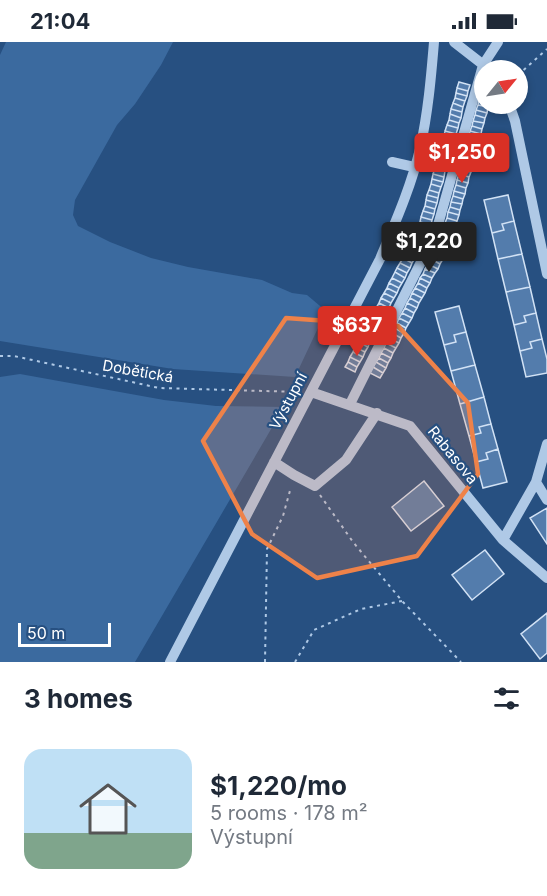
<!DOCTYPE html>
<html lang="en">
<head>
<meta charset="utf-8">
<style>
  :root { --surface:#fff; --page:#f2f2f3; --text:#1f2937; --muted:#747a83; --accent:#d93025 }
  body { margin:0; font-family:Inter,sans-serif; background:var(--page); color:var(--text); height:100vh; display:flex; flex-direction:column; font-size:22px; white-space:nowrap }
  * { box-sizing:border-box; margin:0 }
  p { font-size:20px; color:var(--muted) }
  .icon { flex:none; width:33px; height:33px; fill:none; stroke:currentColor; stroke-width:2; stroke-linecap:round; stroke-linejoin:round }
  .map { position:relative; height:620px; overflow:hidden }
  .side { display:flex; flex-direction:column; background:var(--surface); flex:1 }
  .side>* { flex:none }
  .needle { width:39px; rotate:60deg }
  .fabs { position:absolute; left:474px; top:18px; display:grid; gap:12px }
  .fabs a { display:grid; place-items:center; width:54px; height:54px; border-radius:50%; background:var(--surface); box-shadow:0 3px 9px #0003; font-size:30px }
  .scale { position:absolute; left:18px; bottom:15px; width:93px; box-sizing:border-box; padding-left:6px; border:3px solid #fff; border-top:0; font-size:16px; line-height:21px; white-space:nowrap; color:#fff; -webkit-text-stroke:4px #275081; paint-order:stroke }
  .price { position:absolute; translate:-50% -51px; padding:0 14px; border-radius:6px; background:var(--accent); color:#fff; font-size:20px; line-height:39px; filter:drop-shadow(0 2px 3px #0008) }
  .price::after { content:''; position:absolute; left:50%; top:36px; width:18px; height:14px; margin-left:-9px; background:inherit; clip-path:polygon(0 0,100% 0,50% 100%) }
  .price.on { background:#222; color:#fff }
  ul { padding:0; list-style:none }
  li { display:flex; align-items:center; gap:18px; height:150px; padding:0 24px }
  li span { display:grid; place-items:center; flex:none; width:168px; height:120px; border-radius:18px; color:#555 }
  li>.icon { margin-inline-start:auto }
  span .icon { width:72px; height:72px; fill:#fffc; stroke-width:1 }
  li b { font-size:26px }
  h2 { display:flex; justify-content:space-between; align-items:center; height:72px; padding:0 24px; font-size:26px }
  .status { display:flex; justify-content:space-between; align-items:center; height:42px; padding:0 30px; background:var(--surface); direction:ltr }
  .status svg { height:16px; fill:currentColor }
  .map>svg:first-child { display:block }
  .green { fill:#3b6a9f }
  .building { fill:#537cac; stroke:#d2e2f5; stroke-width:1.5 }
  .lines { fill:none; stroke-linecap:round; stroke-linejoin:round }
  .path { stroke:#afc9e6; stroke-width:2; stroke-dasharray:3 4.5; stroke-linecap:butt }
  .minor { stroke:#afc9e6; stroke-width:10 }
  .marked { fill:#ee8249; fill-opacity:0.2; stroke:#ee8249; stroke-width:4.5; stroke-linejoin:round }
  .labels { text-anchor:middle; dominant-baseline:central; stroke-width:4.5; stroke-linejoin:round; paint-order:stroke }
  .street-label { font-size:15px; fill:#fff; stroke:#275081 }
</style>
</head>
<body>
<div class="status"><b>21:04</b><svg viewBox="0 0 49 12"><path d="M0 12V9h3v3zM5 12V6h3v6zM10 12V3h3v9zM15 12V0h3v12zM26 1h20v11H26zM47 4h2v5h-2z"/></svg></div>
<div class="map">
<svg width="547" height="620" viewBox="0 0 547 620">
  <rect width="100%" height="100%" fill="#275081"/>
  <path class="green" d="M6,0H173L161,23L135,62L117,83L75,158L73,173L78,184L110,200L151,216L188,225L262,238L292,251L307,253L326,269L295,335L173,327L0,299V13Z
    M20,332L164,358L216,364L284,365L135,620H0V335Z"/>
  <path class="building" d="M459,40L470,43L468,49L457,46Z
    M457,46L468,49L467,54L456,51Z
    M456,51L467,54L465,59L455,56Z
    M455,56L465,59L463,65L453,61Z
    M479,57L484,58V62H489L488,65L478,63Z
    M453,61L463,65L462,70L451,67Z
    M478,63L488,65L487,71L476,68Z
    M451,67L462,70L461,76L450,72Z
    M476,68L487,71L485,76L475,73Z
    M450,72L461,76L459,81L449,78Z
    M475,73L485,76L484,81L473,79Z
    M449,78L459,81L458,86L447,83Z
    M473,79L484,81L482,87L472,84Z
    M447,83L458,86L456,92L445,89Z
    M472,84L482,87L481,92L470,89Z
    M445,89L456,92L455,97L444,94Z
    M470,89L481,92L479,98L469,95Z
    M444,94L455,97L453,102L442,99Z
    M469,95L479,98L478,103L467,100Z
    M442,99L453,102L452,108L441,105Z
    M467,100L478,103L476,109L466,106Z
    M441,105L452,108L450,113L439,110Z
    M466,106L476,109L475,114L464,111Z
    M439,110L450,113L449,118L438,115Z
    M464,111L475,114L473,119L463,116Z
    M438,115L449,118L447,124L436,121Z
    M463,116L473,119L472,125L461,122Z
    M436,121L447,124L445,129L435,126Z
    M461,122L472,125L471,130L460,127Z
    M435,126L445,129L444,135L433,132Z
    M460,127L471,130L469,135L459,132Z
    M433,132L444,135L443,140L432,137Z
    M459,132L469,135L468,141L457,138Z
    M432,137L443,140L441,145L431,142Z
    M457,138L468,141L466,146L456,143Z
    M431,142L441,145L439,151L429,148Z
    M456,143L466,146L465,152L454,149Z
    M429,148L439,151L438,156L427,153Z
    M454,149L465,152L463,157L453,154Z
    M427,153L438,156L437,161L426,158Z
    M508,153L514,179L502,182L504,188L492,191L484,158Z
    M453,154L463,157L462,162L451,160Z
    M426,158L437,161L435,167L425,164Z
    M451,160L462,162L460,168L450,165Z
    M425,164L435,167L434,172L423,169Z
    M450,165L460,168L459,173L448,170Z
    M423,169L434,172L432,178L421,175Z
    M448,170L459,173L457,179L447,176Z
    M421,175L432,178L431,183L420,180Z
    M447,176L457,179L456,184L445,181Z
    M514,179L522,212L498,217L492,191L504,188L502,182Z
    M420,180L431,183L429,188L418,185Z
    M445,181L456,184L454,189L444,186Z
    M418,185L429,188L425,196L416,191Z
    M444,186L454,189L453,195L442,192Z
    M416,191L425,196L423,201L413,196Z
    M442,192L453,195L451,202L441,197Z
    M413,196L423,201L420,206L410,201Z
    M441,197L451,202L448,207L438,202Z
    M410,201L420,206L417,211L408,206Z
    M438,202L448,207L445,212L436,207Z
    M408,206L417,211L415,216L405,211Z
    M436,207L445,212L443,217L433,212Z
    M405,211L415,216L412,221L403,216Z
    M433,212L443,217L440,222L431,217Z
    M522,212L530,245L506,250L498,217Z
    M403,216L412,221L410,226L400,221Z
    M431,217L440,222L438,227L428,222Z
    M400,221L410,226L407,231L397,226Z
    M428,222L438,227L435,231L425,227Z
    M397,226L407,231L405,236L395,230Z
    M425,227L435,231L432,236L423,232Z
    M395,230L405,236L402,241L392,236Z
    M423,232L432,236L430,241L420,236Z
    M392,236L402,241L399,246L389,241Z
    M420,236L430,241L427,246L418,241Z
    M389,241L399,246L397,251L387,246Z
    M418,241L427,246L425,251L415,246Z
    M530,245L536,271L524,274L526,280L514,283L506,250Z
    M387,246L397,251L394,256L384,251Z
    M415,246L425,251L422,256L412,251Z
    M384,251L394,256L391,261L381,256Z
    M412,251L422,256L419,261L410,256Z
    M381,256L391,261L389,266L379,261Z
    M410,256L419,261L417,266L407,261Z
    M379,261L389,266L386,271L376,266Z
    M407,261L417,266L414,271L405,266Z
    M459,264L466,290L454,293L456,300L444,303L435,270Z
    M376,266L386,271L384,276L374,271Z
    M405,266L414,271L412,276L402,271Z
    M374,271L384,276L381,281L371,276Z
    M402,271L412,276L409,281L399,276Z
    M536,271L542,297L530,300L532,306L520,309L514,283L526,280L524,274Z
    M371,276L381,281L378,285L368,281Z
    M399,276L409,281L406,286L397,281Z
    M368,281L378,285L376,291L366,286Z
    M397,281L406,286L404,291L394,286Z
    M366,286L376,291L373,295L363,290Z
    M394,286L404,291L401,296L392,291Z
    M363,290L373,295L370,300L361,295Z
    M466,290L475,323L451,329L444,303L456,300L454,293Z
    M392,291L401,296L399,301L389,296Z
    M361,295L370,300L368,305L358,300Z
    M389,296L399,301L396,306L386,301Z
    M542,297L547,317V331L526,335L520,309L532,306L530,300Z
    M358,300L368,305L365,310L355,305Z
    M386,301L396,306L393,311L384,306Z
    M355,305L365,310L363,315L353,310Z
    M384,306L393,311L391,316L381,311Z
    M353,310L363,315L360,320L350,315Z
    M381,311L391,316L388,321L379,316Z
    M350,315L360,320L357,325L348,320Z
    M379,316L388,321L386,326L376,320Z
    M348,320L357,325L355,330L345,325Z
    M376,320L386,326L383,331L373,325Z
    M475,323L484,355L460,362L451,329Z
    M373,325L383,331L380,336L370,331Z
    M484,355L491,382L479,385L481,391L469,394L460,362Z
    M491,382L498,407L486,411L488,417L476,420L469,394L481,391L479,385Z
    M498,407L507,440L483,446L476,420L488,417L486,411Z
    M424,439L444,464L411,489L392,465Z
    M547,466V502L530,476Z
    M485,508L504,532L472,558L452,533Z
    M547,571V611L540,617L521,592Z"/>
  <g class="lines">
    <path class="path" d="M518,33L547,7
      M0,314H14L159,346L299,350
      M320,453L353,500L402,559L461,620
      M265,620L267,507L283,474L291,445
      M295,620L314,588L361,567L402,559"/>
    <path class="minor" d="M454,0L490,28
      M509,62L515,79L547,232
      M392,120L414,125
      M311,350L410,384L503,498L547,536
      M350,362L436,190L483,23L498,0
      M274,420L294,433L315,444L346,418L377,371
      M536,440L547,458
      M503,498L536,440L547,402
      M170,620L380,217C395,181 411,145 420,107C428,71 431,36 434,0"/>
  </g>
  <path class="marked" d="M286,276L398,284L468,361L478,432L417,514L317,536L252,492L203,399Z"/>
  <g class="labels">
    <g class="street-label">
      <text transform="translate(138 329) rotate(10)">Dobětická</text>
      <text transform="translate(288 359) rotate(-62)">Výstupní</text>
      <text transform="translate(453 413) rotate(51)">Rabasova</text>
    </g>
  </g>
</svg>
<div class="fabs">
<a><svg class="needle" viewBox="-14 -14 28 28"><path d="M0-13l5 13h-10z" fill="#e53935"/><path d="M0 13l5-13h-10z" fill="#747a83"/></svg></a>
</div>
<div class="scale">50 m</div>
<b class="price" style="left:462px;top:142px">$1,250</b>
<b class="price on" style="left:429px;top:231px">$1,220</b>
<b class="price" style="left:357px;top:315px">$637</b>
</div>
<section class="side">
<h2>3 homes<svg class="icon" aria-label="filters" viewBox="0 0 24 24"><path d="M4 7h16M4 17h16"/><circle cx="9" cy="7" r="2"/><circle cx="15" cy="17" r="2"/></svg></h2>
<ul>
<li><span style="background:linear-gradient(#bfe0f5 70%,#7fa58c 0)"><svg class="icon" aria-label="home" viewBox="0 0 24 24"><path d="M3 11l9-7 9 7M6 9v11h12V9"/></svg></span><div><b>$1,220/mo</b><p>5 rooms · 178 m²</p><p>Výstupní</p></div></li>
</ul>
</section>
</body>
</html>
